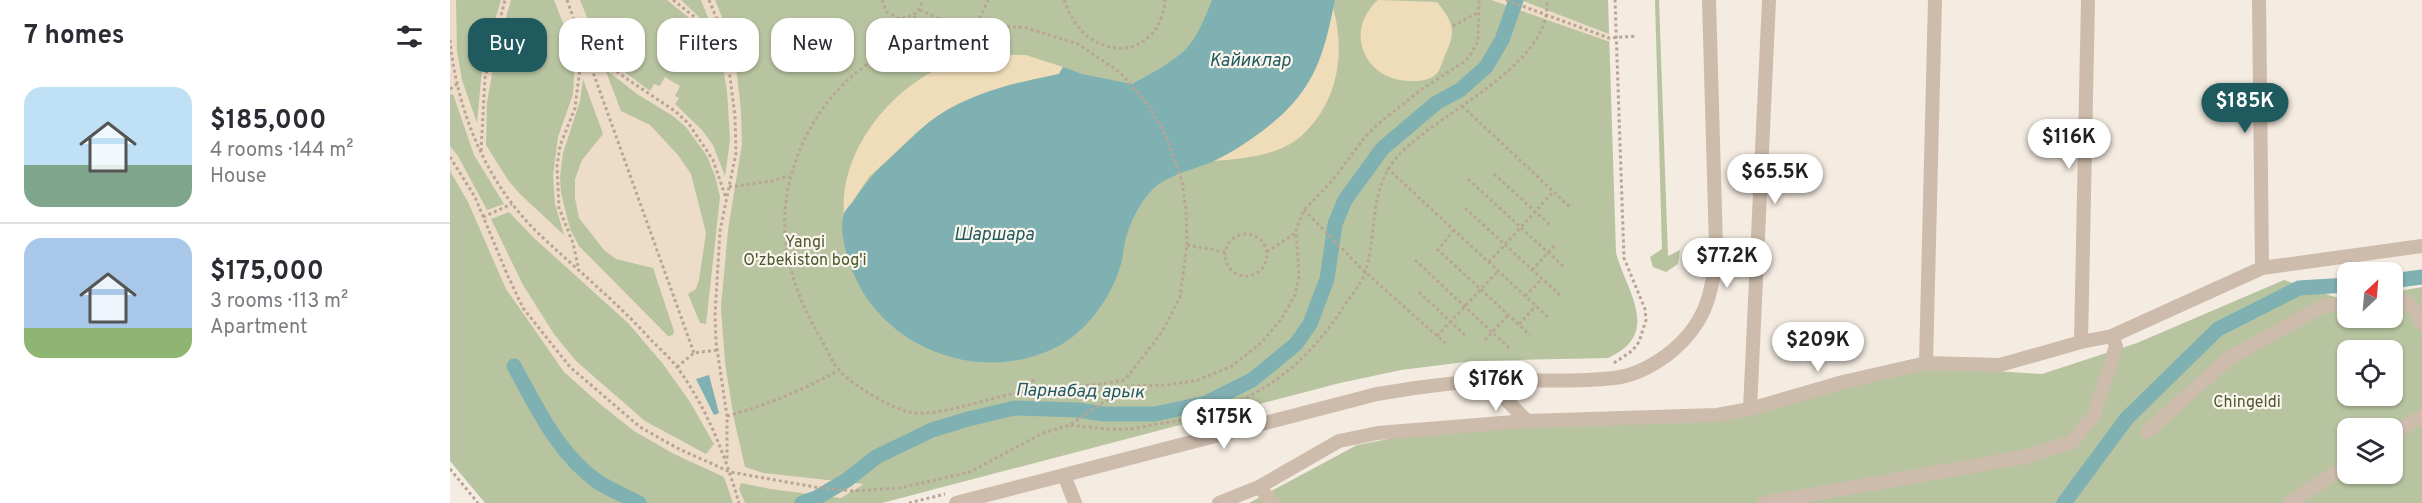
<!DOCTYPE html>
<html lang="en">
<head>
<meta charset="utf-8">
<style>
  :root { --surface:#fff; --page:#f7f7f7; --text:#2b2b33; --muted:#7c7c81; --line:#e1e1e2; --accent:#1f5a5e }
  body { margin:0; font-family:Overpass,sans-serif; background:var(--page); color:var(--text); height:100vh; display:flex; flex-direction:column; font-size:22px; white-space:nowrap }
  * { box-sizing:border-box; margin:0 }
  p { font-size:20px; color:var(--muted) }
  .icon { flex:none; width:33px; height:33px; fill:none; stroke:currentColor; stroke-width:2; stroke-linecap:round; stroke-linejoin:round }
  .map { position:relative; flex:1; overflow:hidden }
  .sheet { display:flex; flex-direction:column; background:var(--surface); width:450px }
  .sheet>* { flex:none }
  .top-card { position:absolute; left:18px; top:18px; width:570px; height:54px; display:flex; gap:12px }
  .needle { width:39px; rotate:26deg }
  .controls { position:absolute; left:1887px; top:262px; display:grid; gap:12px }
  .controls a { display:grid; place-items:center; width:66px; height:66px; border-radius:12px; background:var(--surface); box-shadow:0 2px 4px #0004; font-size:30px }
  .price { position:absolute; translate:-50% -51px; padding:0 14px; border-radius:21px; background:#fff; color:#222; font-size:20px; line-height:39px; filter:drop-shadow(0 2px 3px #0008) }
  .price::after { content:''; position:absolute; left:50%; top:36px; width:18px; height:14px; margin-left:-9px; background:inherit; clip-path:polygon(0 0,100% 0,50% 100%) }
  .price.on { background:var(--accent); color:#fff }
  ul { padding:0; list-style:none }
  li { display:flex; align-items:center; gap:18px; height:150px; padding:0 24px }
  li+li { border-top:2px solid var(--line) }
  li span { display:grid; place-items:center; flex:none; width:168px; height:120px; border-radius:18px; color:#555 }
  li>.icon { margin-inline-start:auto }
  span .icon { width:72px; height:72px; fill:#fffc; stroke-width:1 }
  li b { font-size:26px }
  h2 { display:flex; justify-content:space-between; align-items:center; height:72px; padding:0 24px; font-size:26px }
  .tag { padding:0 21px; border-radius:18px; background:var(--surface); box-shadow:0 2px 4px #0004; font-size:21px; line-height:54px }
  .tag.on { background:var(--accent); color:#fff }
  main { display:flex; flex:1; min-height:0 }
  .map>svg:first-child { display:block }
  .green { fill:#b8c4a0; fill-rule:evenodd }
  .sand { fill:#efdcb8 }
  .plaza { fill:#ecdcc8; fill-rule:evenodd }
  .water { fill:#7fb0b2 }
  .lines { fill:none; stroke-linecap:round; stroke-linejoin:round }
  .canal { stroke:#7fb0b2; stroke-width:15 }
  .path { stroke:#b9a596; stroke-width:3; stroke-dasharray:3 3; stroke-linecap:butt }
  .street { stroke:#cdbbac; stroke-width:14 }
  .labels { text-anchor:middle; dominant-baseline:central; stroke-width:4.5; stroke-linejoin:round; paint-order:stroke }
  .park-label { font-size:16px; fill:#4a5a2e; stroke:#fbf5ee }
  .water-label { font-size:18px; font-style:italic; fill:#1f5a5e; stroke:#fbf5ee }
</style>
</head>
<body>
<main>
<section class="sheet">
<h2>7 homes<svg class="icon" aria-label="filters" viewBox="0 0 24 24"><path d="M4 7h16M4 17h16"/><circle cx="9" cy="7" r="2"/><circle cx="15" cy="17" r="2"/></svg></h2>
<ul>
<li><span style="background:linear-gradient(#bfe0f5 65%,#7fa58c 0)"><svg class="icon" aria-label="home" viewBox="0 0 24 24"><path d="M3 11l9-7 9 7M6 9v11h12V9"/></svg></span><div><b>$185,000</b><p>4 rooms · 144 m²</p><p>House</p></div></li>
<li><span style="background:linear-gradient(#a9c7e8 75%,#8fb573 0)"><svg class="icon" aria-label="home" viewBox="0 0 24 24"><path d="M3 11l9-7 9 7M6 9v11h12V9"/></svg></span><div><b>$175,000</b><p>3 rooms · 113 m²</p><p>Apartment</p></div></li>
</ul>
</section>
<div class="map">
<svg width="1972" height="503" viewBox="0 0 1972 503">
  <rect width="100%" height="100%" fill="#f4ebe1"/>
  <path class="green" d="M0,0H1158L1166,253C1177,292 1212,334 1158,358L1023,361L951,370L890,383L432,503H35L0,461Z
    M1205,0H1209L1218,256L1230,250L1228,264L1216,272L1203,267L1200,257L1212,249Z
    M1834,280L1897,301L1898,318H1942L1943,292L1972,287V503H799L907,445L986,430L1251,420L1480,367L1592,374L1687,343ZM1898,351H1942V396H1898ZM1898,429H1942V474H1898Z"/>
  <path class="sand" d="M928,0L987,2C1003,22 1007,31 995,55C993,60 991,67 988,72C982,80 972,81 963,81C916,83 892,32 928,0Z
    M883,7C896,54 888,104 850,137C828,156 790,159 762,161C835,121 869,93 883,7Z
    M576,55L613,67L609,74L558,85L526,97L479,122L419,177L394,214C389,147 448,78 511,60C532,54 555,55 576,55Z"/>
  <path class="plaza" d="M0,0H6L7,51L12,80L27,123L32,69L42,30L51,0H61L46,52L37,102L36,145L58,180L70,194L114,235L105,204L103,175L108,137L123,94L125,60L123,49L104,0H130L147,42L156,58L200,91L204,84L210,86L215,77L230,86L225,96L229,98L225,104L252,130L263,145L275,176L280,140L277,91L272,61L260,41L238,17L217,0H231L263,30L251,0H265L274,22L286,66L291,111L292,144L278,230L271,307L275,363L284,419L295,467L314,473L414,484L391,498L320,489L291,483L289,489L295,503H283L274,477L224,454L184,431L150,404L114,372L56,289L18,202L0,171V146L8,156L37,210L54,204L24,155L3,94L0,95ZM155,69L187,94L223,116L236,127L257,156L265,176L270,197L256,324L250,323L238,294L246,289L249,280L256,233L241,174L228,155L200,125L171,111ZM133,79L153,134L132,160L125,179V198L129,218L154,250L166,259L203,268L224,331L223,335L218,336L129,246L120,229L111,193L110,177L113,153L130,101ZM59,212L84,238L178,323L213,364L240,402L264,444L256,454L195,421L126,361L104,334L73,285L41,219Z
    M1041,0H1071L1159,34L1160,42Z"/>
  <path class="water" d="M762,0H885C872,62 863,93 811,132C796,143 779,154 762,162C745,169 725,173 709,184C692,197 680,221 675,242C673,250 673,259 670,267C661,298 636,332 607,347C528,387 425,346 399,261C395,248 389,228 394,214C395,210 400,205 403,202C413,187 422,174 436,162C450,149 463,135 478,123C514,94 565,83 609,74L613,67L632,74L682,84C700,74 720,64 735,50C748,37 755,17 762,0Z
    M259,375L269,413L264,415L246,379Z"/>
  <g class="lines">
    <path class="canal" d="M1942,281L1972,277
      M64,366C87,408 108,454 148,482C161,490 175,496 189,503
      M352,503L366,498L397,480L426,457L482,430L518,419L565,408L627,410L654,414H705L756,403L802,380L846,344L860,324L877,279L885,224L895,200L932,149L986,103L1010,90L1036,67L1052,40L1066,0
      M1614,503L1677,418L1768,329L1849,288L1898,285"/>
    <path class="path" d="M117,0L244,353
      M223,0L246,18L276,55
      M259,0L275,39L285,116L286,153L270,231L265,315L266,342L277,416V460
      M432,0L437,12L450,19C462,16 470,14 472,0
      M614,0C619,13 624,25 636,35C671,63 712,44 715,0
      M1056,0L1159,38L1187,36
      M470,10L505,26
      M464,16L472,36
      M527,24L577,28L628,44L671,73L700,108L716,136L732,181L736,210L737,245L730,297L712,332L675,380C637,387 599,388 562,394C536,399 483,418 459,412C441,408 402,385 389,370C382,362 377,349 371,339C352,307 337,270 335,232C333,204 339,178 349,152C380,75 447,33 527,24Z
      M527,24L538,0
      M1003,26L1029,12
      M0,40C7,112 37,184 89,234C127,270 167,302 202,341C210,349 220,358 227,367C257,408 275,455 289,503
      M134,45L174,77L225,111L239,124L263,160L276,198
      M440,49L450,19
      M0,89L7,84
      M1012,106L1121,208
      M31,151L35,78L55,0
      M0,157L25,197L57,274L73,308L120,367L190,427L227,448L280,472L365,487L403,491L450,488L520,472L593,433L620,425L678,386L718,385L748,380L782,366L812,342L832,318L845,295L849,276L846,229L854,210L882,181L915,137L928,124L972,89L1015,61L1021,54L1028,41L1029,0
      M937,168L1099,318
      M1044,174L1100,225
      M1018,179L1115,268
      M279,187L322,181L339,176
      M1015,208L1112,297
      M854,210L915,272L995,343
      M33,217L62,204
      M1004,230L988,250L1080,335
      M775 255a21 21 0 1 1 42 0a21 21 0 1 1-42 0Z
      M737,245L775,252
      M817,252L847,232
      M965,260L1060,349
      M1039,262L1103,192
      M128,266L123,243L109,208L107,166L110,146L125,108L133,45
      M1082,270L1105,245
      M969,292L1016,336
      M1075,296L1092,279
      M1069,324L1086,306
      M987,336L1048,271
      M1035,340L1058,315
      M1164,363L1182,351L1189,342L1196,320L1195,309L1174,258L1165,0
      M227,367L244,353L267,350
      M583,379L584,392
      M277,416C317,405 353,390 389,370
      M621,425C639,427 658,430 676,429C686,429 697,426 707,424C786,413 845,380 890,312C898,299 912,284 916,270C927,230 919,187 949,155C988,112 1102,66 1097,0
      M0,469L28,503
      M459,503L495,494"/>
    <path class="street" d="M1809,0L1812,268
      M1942,299C1960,297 1965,311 1972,324
      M1631,342L1638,0
      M1476,363L1485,0
      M1038,381L1077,421
      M1300,409L1319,0
      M1697,432L1779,358L1873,306L1898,304
      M1942,435L1972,416
      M614,475L625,503
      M809,487L823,503
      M506,503L927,394C964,388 1002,382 1040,381C1081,379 1123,383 1164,378C1183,376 1202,366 1217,355C1255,326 1264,293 1266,247L1259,0
      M769,503L809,487L889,441L928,433L1077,421L1267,415L1300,409L1393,382L1476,363L1550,365L1631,342L1662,336L1812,268L1972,246
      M1314,503L1574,457L1622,442L1644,415L1666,346L1662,336
      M1839,503L1898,465"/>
  </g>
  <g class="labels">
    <g class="park-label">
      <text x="355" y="243">Yangi<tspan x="355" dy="18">O'zbekiston bog'i</tspan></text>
      <text x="1797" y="403">Chingeldi</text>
    </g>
    <g class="water-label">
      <text x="800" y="61">Кайиклар</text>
      <text x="544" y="235">Шаршара</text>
      <text transform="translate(630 392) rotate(1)">Парнабад арык</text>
    </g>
  </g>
</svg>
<div class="controls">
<a><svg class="needle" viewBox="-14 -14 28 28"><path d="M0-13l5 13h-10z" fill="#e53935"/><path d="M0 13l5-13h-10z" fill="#7c7c81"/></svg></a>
<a><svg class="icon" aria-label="locate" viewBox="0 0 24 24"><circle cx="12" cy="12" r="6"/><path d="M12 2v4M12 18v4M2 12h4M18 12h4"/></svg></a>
<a><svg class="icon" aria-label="layers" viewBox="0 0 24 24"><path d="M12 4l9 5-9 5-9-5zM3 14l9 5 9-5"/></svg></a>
</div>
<b class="price on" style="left:1795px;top:134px">$185K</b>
<b class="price" style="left:1619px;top:170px">$116K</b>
<b class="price" style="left:1325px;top:205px">$65.5K</b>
<b class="price" style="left:1277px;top:289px">$77.2K</b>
<b class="price" style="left:1368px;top:373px">$209K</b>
<b class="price" style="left:1046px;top:412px">$176K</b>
<b class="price" style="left:774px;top:450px">$175K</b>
<div class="top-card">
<a class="tag on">Buy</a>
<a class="tag">Rent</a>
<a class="tag">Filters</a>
<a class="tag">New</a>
<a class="tag">Apartment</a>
</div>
</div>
</main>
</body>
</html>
